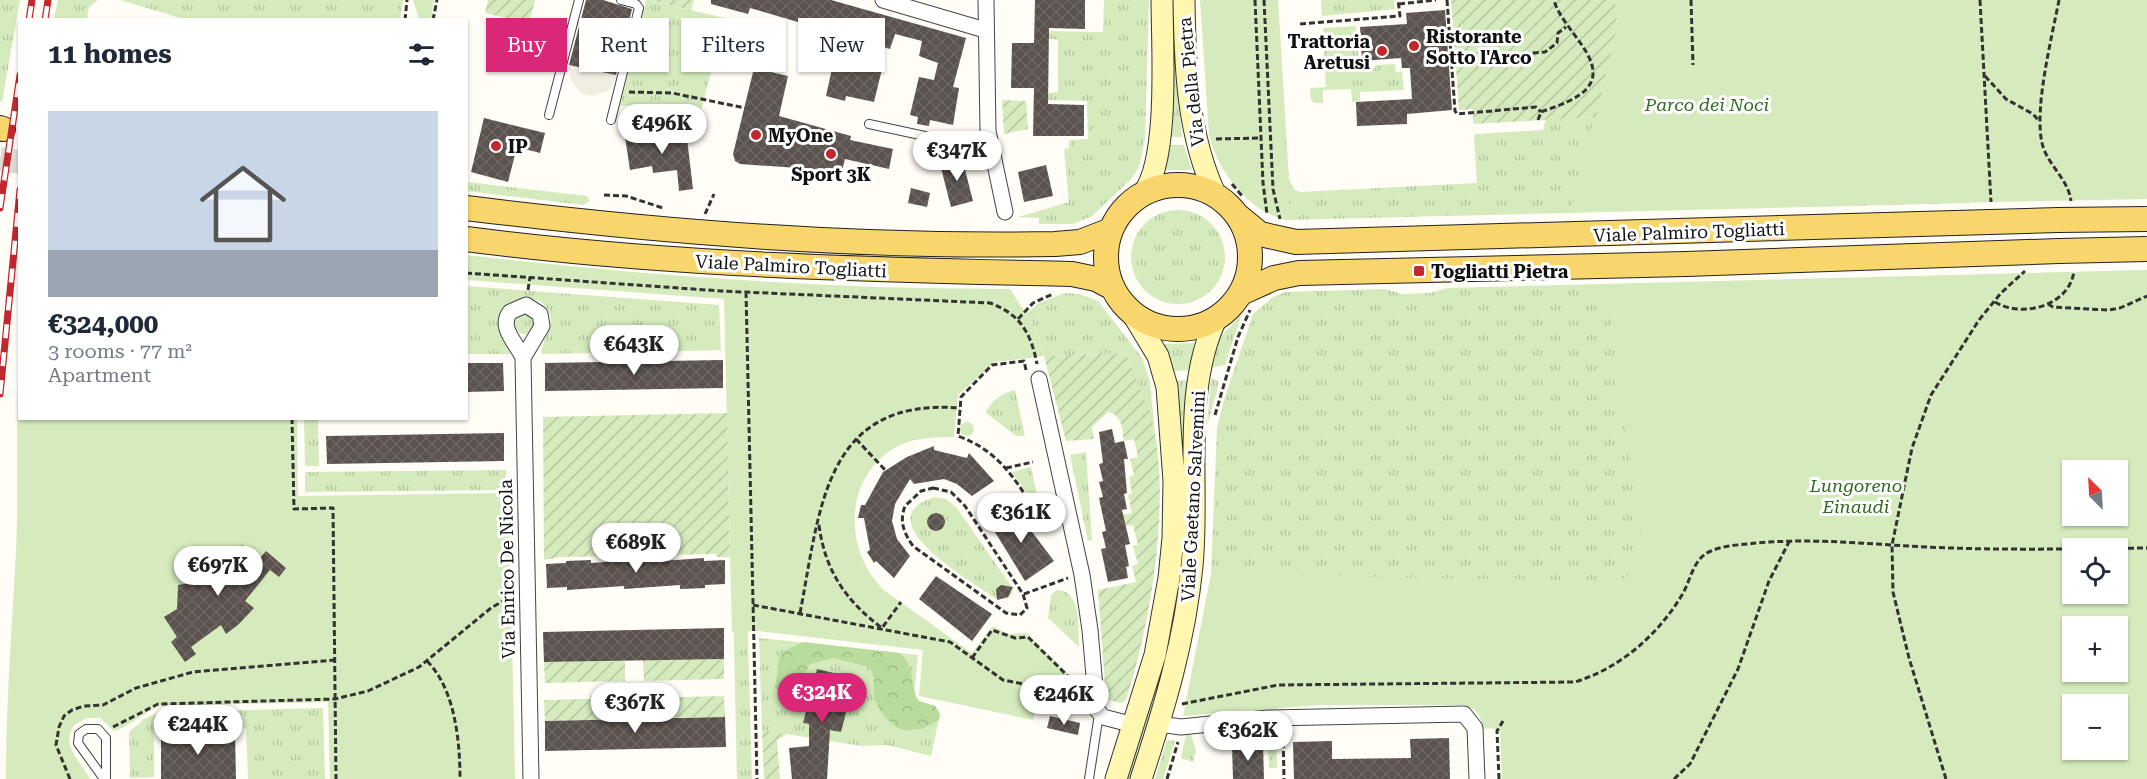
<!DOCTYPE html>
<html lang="en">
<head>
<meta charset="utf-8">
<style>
  :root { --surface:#fff; --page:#f6f6f7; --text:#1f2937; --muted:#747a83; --accent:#db2777 }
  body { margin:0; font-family:"Roboto Serif",serif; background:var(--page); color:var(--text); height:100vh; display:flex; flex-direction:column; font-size:22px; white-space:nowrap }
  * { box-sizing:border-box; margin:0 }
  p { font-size:20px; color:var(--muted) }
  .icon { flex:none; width:33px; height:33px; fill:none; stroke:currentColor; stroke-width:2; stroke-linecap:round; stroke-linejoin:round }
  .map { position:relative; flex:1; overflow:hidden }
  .sheet { position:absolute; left:18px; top:18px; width:450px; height:402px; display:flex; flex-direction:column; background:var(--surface); border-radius:0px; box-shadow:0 2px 4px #0004 }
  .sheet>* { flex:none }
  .banner { position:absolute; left:486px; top:18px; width:570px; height:54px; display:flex; gap:12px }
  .needle { width:39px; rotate:336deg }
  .tools { position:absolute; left:2062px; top:460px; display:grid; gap:12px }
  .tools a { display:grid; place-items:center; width:66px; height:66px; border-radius:0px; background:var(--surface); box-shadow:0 2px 4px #0004; font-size:30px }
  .price { position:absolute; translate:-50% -51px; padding:0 14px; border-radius:21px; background:#fff; color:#222; font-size:20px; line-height:39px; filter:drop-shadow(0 2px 3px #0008) }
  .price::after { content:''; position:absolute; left:50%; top:36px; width:18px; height:14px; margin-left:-9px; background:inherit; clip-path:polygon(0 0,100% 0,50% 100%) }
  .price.active { background:var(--accent); color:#fff }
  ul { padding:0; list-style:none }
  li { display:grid; align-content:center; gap:12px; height:318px; padding:0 30px }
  li span { display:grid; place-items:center; height:186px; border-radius:0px; color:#555 }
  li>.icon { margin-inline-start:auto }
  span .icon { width:108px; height:108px; fill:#fffc; stroke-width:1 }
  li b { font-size:26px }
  h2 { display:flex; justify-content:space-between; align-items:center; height:72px; padding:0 30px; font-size:26px }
  .chip { padding:0 21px; border-radius:0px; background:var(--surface); box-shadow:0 2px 4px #0004; font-size:21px; line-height:54px }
  .chip.active { background:var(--accent); color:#fff }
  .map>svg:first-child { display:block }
  .grass { fill:url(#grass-tufts); fill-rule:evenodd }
  .forest { fill:url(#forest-crowns) }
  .park { fill:#d5ebbd; fill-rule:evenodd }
  .garden { fill:url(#garden-furrows) }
  .plaza { fill:#f1ede2 }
  .building { fill:url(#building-cross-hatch) }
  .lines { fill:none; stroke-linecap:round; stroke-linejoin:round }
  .primary-tunnel { stroke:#dbdad3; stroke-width:24; stroke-dasharray:24 12; stroke-linecap:butt }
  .service-casing { stroke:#444; stroke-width:10 }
  .minor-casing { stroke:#444; stroke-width:17 }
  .secondary-casing { stroke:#333; stroke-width:23 }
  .primary-casing { stroke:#222; stroke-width:26 }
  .path { stroke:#333; stroke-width:3; stroke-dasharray:6 3; stroke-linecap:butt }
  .service { stroke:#fff; stroke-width:8 }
  .minor { stroke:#fff; stroke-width:15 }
  .secondary { stroke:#fff6b0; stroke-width:21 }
  .primary { stroke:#f9d66b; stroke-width:24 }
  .rail-casing { stroke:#c4262e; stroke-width:7 }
  .rail { stroke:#fff; stroke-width:4.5; stroke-dasharray:14; stroke-linecap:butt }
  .primary-bridge-casing { stroke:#222; stroke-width:26; stroke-linecap:butt }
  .primary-bridge { stroke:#f9d66b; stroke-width:24 }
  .poi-dot { fill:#c4262e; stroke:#fff; stroke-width:2 }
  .labels { text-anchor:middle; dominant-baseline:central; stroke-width:6; stroke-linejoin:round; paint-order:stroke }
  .poi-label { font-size:18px; font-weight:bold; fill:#111; stroke:#fff; text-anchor:start }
  .street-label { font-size:18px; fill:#111; stroke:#fff }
  .park-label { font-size:18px; font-style:italic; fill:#2f6b1f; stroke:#fff }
</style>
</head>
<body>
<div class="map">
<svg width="2147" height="779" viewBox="0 0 2147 779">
  <defs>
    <pattern id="grass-tufts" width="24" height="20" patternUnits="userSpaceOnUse" patternTransform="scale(1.5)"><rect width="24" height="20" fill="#d5ebbd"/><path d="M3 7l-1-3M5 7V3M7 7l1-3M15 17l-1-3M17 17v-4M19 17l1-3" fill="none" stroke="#b6c8a1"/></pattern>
    <pattern id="forest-crowns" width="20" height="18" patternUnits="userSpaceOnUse" patternTransform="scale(1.5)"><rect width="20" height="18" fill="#b9dc9c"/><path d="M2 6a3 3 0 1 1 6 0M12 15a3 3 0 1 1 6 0" fill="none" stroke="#9ebc85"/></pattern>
    <pattern id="garden-furrows" width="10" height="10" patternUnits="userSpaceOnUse" patternTransform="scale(1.5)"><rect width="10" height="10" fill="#d5ebbd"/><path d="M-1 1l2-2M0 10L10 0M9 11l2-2" fill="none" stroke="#b6c8a1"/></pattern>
    <pattern id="building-cross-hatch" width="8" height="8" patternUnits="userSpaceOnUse" patternTransform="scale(1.5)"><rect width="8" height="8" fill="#5a524d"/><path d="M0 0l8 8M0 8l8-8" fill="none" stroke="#6d6662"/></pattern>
  </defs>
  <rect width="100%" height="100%" fill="#fffdf5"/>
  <path class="grass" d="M0,0H20L2,102L0,101Z
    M58,0H98L89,7L87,19H54Z
    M120,0H403L400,19H184Z
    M413,0H434L431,19H419Z
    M646,0L725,18L700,115L657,104L620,106Z
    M1104,0H1149L1145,139L1139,167L1131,179L1092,216L1073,224H1039V218L1018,217L1069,202L1064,149L1069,148L1070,140L1088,139L1087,101L1042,100V94L1058,92V40L1044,38V31L1103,32Z
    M1171,0H1175L1177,79L1182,137H1170Z
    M1278,0L1289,180L1295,190L1300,192L1477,183L1474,136L1476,134L1543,130L1546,119L1596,117L1617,26L1615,0L1975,199L1969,203L1284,220Z
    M1321,0H1394L1395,9L1322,16Z
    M1356,26L1359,67L1375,68L1376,65L1395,64L1396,72H1402L1404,90L1360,92V101L1352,102L1351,89L1323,90V103H1314L1311,100L1310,88L1326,87L1323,28Z
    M1169,145H1184L1192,170H1165Z
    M467,182L587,196L590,201L583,205L467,191Z
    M1131 257a47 47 0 1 1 94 0a47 47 0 1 1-94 0Z
    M2147,270V543L1960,542L1673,602L1205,616L1211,574L1217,428L1223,403L1253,314L1273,297L1285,292L1386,289L1402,294L1430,293L1448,288ZM2073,471H2118V516H2073Z
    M466,286L719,305L721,350L541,354C542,335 563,320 540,301C522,297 496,300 499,324C500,333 507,343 511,350L510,354H467Z
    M1064,293L1080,294L1098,301L1142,358L1150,381L1155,433L1126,353L1044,356L1036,330L1026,314L1039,303Z
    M726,299L747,605L752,779H737Z
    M514 324a10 10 0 1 1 20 0a10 10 0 1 1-20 0Z
    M1242,314L1225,365L1210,368L1219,338Z
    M1194,343L1190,370L1174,371L1163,344Z
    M1211,378L1218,381V387L1207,426Z
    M1187,380L1185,539L1177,610L1162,677L1130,779H1126L1159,676L1176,381Z
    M1015,390L1025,436H1016L986,413C989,402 1003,392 1015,390Z
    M304,419H318L319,466H305Z
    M960 429a7 7 0 1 1 14 0a7 7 0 1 1-14 0Z
    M1086,452L1092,540L1088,541L1070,455Z
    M1031,467L1041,513L1012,472Z
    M506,470V490L305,492V472Z
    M935,497L946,499L957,508L1011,586L1013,592L1008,599L995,598C973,582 862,519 935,497Z
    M1057,590C1082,590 1078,629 1079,647L1048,618L1051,595Z
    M759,638L918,655L914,695L919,701L935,706L940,714L931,756L887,745L861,746L762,730Z
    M323,708L325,779H248L246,728L154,730V777L130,778L129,732L144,719L161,712Z
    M1276,723L1277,768H1269L1267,731L1249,730L1255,726Z
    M1186,734H1191L1196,751L1193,762L1181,758Z
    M1167,740L1175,741L1163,779H1155Z"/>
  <path class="forest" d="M803,642L899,653C917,666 908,685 919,701L935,706L940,714L939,720L922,729H899C888,722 876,708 874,694C873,683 876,677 869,667L833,658L810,664L803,676L785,693L775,688L780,653Z"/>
  <path class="park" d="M1200,0H1278L1290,220C1253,217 1217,171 1209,135Z
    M1615,0H2147V199L1571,210L1617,26Z
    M466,255C647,276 828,289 1010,289L1036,330L1044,356L995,362L958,395L954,437C934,437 908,438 891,450C842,483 845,554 885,591L972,653L993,626L1007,634L1026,633L1081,686L1083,713L1037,704L1033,720L919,696L923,650L758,631L732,632L724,299L467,280Z
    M2147,270V779H1502L1500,732L1493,728L1483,729C1481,716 1478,711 1466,705H1319L1183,716L1211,574L1616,581L1635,574L1642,537L1612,324L1598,285ZM2073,471H2118V516H2073ZM2073,549H2118V594H2073ZM2073,627H2118V672H2073ZM2073,705H2118V750H2073Z
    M19,364L20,418L297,419L298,496L509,493L515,779H330L328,702L159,706C145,712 123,730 114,731L100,718H87L74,725C60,745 81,762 90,779H6C6,703 12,627 16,551C19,488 15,426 19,364Z"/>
  <path class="garden" d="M488,0H535L529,23L485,13Z
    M647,0H694L691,10Z
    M1451,0H1615L1617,26L1596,117L1473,124V109L1459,110Z
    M1002,100L1026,101L1028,129L1004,134Z
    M1126,353C1135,379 1150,407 1155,434C1169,511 1150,627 1126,700L1122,703L1108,700L1106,696L1098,590L1136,582L1132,566L1138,564L1133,546L1138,545L1133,525L1126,526L1104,519L1132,513L1128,495L1132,493L1129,477L1134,475L1130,459L1138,457L1134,439L1124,441C1122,428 1122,415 1108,412L1092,427L1094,439L1066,441L1044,356Z
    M727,413L730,557H717L716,554L561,557L544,560L543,417Z
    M724,659V679L644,681L643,660Z
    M625,661V681L545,683L544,662Z
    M724,696L725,717L644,718V698Z
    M625,698V719L545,721L544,700Z
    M762,730L787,734L777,740L780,779H764Z"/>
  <path class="plaza" d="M569,65L617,76L609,90L594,96L585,95L579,91L570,79Z"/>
  <path class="building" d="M586,0H603L632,9L616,75L569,65Z
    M711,0H831L966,38L953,87L959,88L953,125L930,120L929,126L917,124L918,117L910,115L919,77L934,80L938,63L919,56L922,41L895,34L890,49L750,8L748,14L711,4Z
    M1035,0H1085V29L1049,28L1048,104L1084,105V136H1033L1034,88H1011L1012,43H1034Z
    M1445,10L1452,110L1407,114V124L1357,126L1356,102L1412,99L1410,68H1402L1401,58L1362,61L1360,27L1407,24L1406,13Z
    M833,64L859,70L860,64L882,69L874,102L846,96L845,101L826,96Z
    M754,68L788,76L779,116L851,136L850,140L893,149L889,169L845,159L842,171L740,164L735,161L733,154Z
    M484,118L545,133L540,153L517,147L508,182L471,172Z
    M686,130L693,189L679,191L677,170L653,173L652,166L630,170L625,137Z
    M962,158L973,201L951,207L940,164Z
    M1046,165L1053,196L1024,202L1018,172Z
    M911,188L930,193L927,207L908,203Z
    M723,360V388L545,391V363Z
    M466,363H503L504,391L466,392Z
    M1112,429L1115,443L1124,441L1128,459H1124L1127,493L1124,494L1127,509L1122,510L1130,544L1125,545L1129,566L1126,567L1128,578L1108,582L1101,549L1106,548L1102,532L1106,531L1099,498L1103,497L1099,482L1103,481L1099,464L1103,463L1099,432Z
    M504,433V461L327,464L326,436Z
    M934,446V450L967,458L969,453L994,481L972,496L957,484L944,479L914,484L910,479L895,504L892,521L897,539L910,556L894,578L876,561L874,563L867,552L870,550L864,518H858L861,505H865L883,472L907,457Z
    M1014,508L1054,561L1025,581L990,524Z
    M927 522a9 9 0 1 1 18 0a9 9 0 1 1-18 0Z
    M242,545L259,559L266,551L286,568L279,577L270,570L245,601L254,608L239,624L226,634L221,625L191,647L196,654L185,662L171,642L177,637L164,617L177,609L178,585L196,582L203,575L207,557H231Z
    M704,558V561L725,560V584L705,585V588L680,589V585L624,589V586L567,590V587L547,588L546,564L566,563V561L591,560V563L647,559L648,562Z
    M936,576L992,614L972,641L919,599Z
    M1001,585L1013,587L1008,597L997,600L996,589Z
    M724,628V659L544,662L543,632Z
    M817,669L855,678L841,732L830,730L827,779H792L789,748L809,746V724L803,723Z
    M1050,716L1080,723L1078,735L1047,728Z
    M725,717L726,747L545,751V721Z
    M235,733L236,779H161V734Z
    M1449,738L1450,779H1294L1293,742L1332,741V759L1411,758L1410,739Z
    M1263,744L1264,779H1233L1232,745Z"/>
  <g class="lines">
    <path class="primary-tunnel" d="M0,159L20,162"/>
    <defs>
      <path id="service" d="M549,115L579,0
        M611,120L639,8L636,4L621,0
        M869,124L990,150
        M104,779L78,743L79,734L86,729H98L106,738V779
        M1089,779L1099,714"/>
      <path id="minor" d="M883,0L985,30
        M986,0L988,131L1005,212
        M526,305L540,314L542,326L523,358C517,343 498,328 510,312Z
        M523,358L531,779
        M1039,379L1082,575L1090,630L1097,710L1103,717L1134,725
        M1159,724L1181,727L1268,718L1464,714L1475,728L1477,779"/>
      <path id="secondary" d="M1184,0C1185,67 1187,134 1216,196
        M1143,194C1170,159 1162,45 1162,0
        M1116,779L1155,655L1169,578L1173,538L1174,481L1167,387L1158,356L1132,313
        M1141,779C1164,709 1185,640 1192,566C1200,486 1181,391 1217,317"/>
      <path id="primary" d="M0,128L3,129
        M1106 257a72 72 0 1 1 144 0a72 72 0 1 1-144 0Z
        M466,208C661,232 858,248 1055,244L1080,242L1111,230
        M1238,216L1260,234L1296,242L2058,220
        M466,239C667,265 869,270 1072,274L1096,279L1113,288
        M1241,293L1274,278L1299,273L1686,264L2059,251"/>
    </defs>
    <use href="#service" class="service-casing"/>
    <use href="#minor" class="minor-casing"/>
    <use href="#secondary" class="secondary-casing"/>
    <use href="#primary" class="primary-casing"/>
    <path class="path" d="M1255,0L1263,183L1267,214
      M1264,0L1273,189L1280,219
      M1447,0L1455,111L1457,114L1536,107L1541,112
      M1691,0L1693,65
      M1980,0L1991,202
      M2059,0C2052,37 2034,107 2042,143C2047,165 2068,178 2071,201
      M1399,4L1436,0
      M405,20L407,0
      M433,20L437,0
      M1300,24L1400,16L1398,0
      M1452,60L1545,52L1557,43L1558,33L1566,27
      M1985,76L2006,99L2033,114L2039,121
      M629,92L672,93L745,108
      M1538,120L1541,112C1551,108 1562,105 1571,100C1626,72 1562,33 1554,0
      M1216,139L1262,138
      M1232,184L1243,197
      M604,195L626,196L663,208
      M705,214L714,194
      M466,273L721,291L990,303C1020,314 1031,333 1037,364
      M528,290L530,277
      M746,292L757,779
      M1995,302C2023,319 2070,305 2074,271
      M2048,304L2053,307L2108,310L2120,308L2147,296
      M1018,319L1033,303L1053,294
      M1026,370L1024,361L992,365L961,397L958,436C1002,452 1016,482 1041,519H1044
      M1215,415L1238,337L1250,310
      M292,418L294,509L333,508L336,779
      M856,439L887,472
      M1006,468L1033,462
      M933,488L951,492L965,506L1023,594L1027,608L1020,615L1006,613L913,546C904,533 899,522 905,506L921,491Z
      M819,525C825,571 846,601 882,628L901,602
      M1024,594L1068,578
      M753,605L950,642L1003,680L1080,695
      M800,613C820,511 823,397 960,408
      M972,658L992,630L1015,638L1028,637L1080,688
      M427,661C455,689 460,741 460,779
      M1182,704L1278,685L1575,682C1620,668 1657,636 1682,595C1691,580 1693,558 1711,551C1725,545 1741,545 1756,543C1802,539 1846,542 1892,545C1977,551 2062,549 2147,548
      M113,727L158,704L335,699L368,691L419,667L491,608L513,595
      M1283,733L1284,779
      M70,779L56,745L59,727L64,716L72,710L84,706L103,705L136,688L193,672L334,660
      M1167,779L1178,742
      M1499,779L1497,731L1503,721
      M1674,779L1690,764L1738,669L1769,581L1790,540
      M1946,779L1909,658L1893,592L1892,545L1912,448L1931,395L1979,320L2001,293L2025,271"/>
    <use href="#service" class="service"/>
    <use href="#minor" class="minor"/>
    <use href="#secondary" class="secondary"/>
    <use href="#primary" class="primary"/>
    <defs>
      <path id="rail" d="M29,20L32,0
        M45,20L48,0
        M0,208L20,75
        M0,394L20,190"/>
    </defs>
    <use href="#rail" class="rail-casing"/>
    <use href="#rail" class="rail"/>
    <defs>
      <path id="primary-bridge" d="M2058,220L2147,219
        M2059,251L2147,249"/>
    </defs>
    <use href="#primary-bridge" class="primary-bridge-casing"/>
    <use href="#primary-bridge" class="primary-bridge"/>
  </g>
  <g class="poi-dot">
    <circle cx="1414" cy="46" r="6"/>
    <circle cx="1382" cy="51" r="6"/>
    <circle cx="756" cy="135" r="6"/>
    <circle cx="496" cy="146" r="6"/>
    <circle cx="831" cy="154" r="6"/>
    <rect x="1413" y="265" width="12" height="12" rx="3"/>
  </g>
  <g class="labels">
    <g class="poi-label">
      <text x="1426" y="36">Ristorante<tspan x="1426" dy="21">Sotto l'Arco</tspan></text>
      <text x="1370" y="41" text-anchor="end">Trattoria<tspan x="1370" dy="21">Aretusi</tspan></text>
      <text x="768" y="135">MyOne</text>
      <text x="508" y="146">IP</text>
      <text x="831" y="174" text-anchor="middle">Sport 3K</text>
      <text x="1431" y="271">Togliatti Pietra</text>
    </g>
    <g class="street-label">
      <text transform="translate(1191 82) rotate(-96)">Via della Pietra</text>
      <text transform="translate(1689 232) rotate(-2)">Viale Palmiro Togliatti</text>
      <text transform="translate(791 266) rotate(3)">Viale Palmiro Togliatti</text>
      <text transform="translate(1193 496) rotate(-87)">Viale Gaetano Salvemini</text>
      <text transform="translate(507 569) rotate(-91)">Via Enrico De Nicola</text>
    </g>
    <g class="park-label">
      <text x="1707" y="104">Parco dei Noci</text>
      <text x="1856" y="485">Lungoreno<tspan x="1856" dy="21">Einaudi</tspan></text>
    </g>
  </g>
</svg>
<div class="tools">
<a><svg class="needle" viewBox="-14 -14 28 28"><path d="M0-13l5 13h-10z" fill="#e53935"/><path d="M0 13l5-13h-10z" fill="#747a83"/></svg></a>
<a><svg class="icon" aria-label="locate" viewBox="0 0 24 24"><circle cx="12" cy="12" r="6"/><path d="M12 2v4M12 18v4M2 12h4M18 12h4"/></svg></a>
<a>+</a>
<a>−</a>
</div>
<b class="price" style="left:662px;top:155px">€496K</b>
<b class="price" style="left:957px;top:182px">€347K</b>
<b class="price" style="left:634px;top:376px">€643K</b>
<b class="price" style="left:1021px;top:544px">€361K</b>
<b class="price" style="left:636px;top:574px">€689K</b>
<b class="price" style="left:218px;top:597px">€697K</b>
<b class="price active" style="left:822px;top:724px">€324K</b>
<b class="price" style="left:1064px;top:726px">€246K</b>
<b class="price" style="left:635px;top:734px">€367K</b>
<b class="price" style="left:198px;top:756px">€244K</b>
<b class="price" style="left:1248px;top:762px">€362K</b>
<div class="banner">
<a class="chip active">Buy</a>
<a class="chip">Rent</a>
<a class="chip">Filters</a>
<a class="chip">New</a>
</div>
<section class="sheet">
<h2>11 homes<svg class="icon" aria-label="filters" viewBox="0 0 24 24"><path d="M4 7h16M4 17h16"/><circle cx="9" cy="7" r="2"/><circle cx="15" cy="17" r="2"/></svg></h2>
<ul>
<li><span style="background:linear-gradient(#c9d6e8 75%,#9aa5b1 0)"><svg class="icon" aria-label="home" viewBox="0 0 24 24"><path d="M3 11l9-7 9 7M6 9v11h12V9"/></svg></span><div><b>€324,000</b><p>3 rooms · 77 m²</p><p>Apartment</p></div></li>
</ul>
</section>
</div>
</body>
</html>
